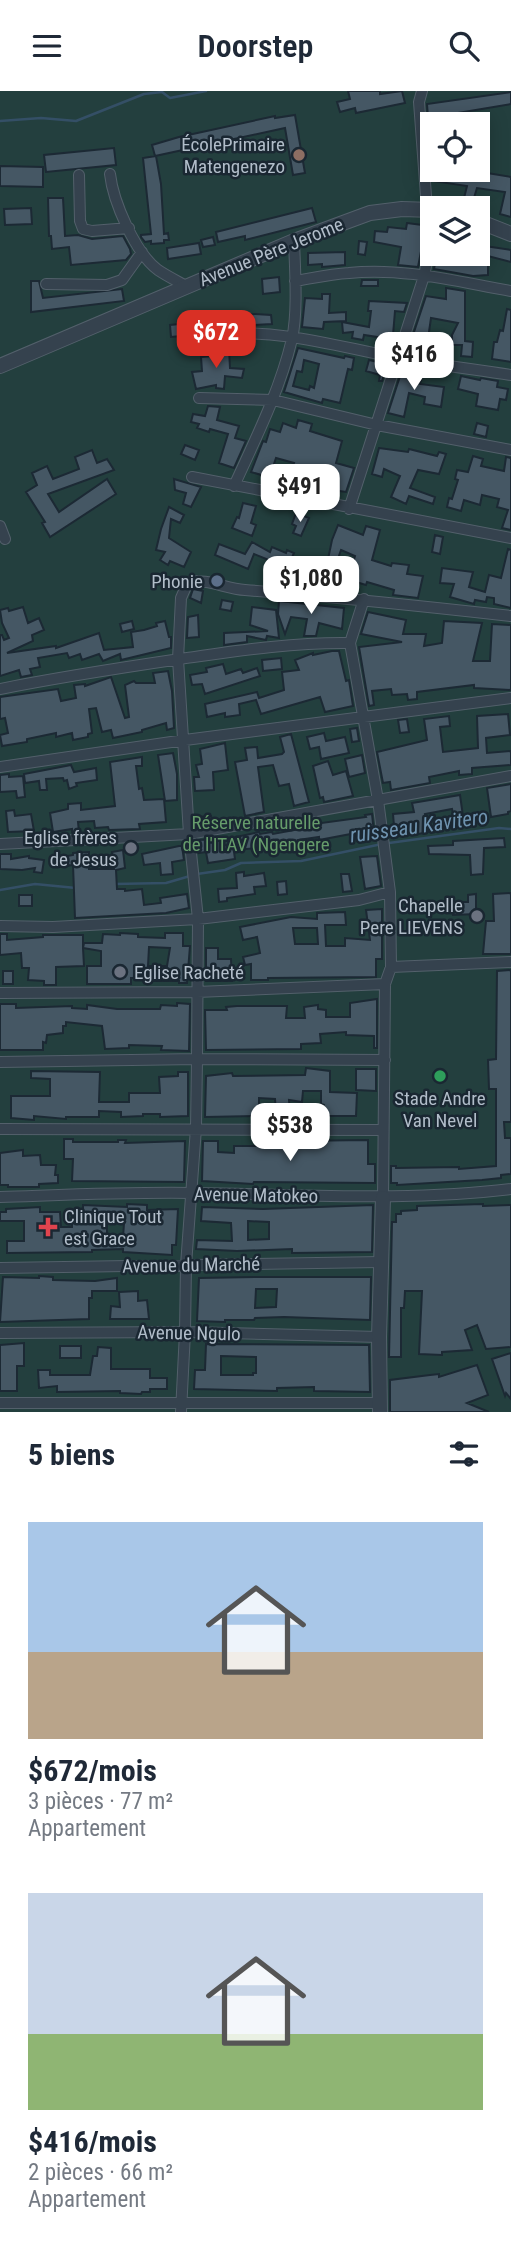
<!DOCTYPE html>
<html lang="fr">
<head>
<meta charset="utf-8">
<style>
  :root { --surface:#fff; --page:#f6f6f7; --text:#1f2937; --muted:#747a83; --accent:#d93025 }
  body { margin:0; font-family:"Roboto Condensed",sans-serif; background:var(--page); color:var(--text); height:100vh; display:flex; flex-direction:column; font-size:26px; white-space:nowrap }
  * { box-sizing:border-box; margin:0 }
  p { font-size:23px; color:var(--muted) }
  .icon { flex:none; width:38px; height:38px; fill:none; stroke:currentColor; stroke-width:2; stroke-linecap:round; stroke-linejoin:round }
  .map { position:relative; height:1321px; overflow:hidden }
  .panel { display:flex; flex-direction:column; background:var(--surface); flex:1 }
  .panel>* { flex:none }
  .tools { position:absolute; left:420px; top:21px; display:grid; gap:14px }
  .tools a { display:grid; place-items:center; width:70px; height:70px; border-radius:0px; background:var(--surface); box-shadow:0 4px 18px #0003; font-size:35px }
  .price { position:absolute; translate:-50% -60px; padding:0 16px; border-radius:14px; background:#fff; color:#222; font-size:23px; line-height:46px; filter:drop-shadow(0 2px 4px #0008) }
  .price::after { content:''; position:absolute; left:50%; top:42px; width:21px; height:16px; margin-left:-10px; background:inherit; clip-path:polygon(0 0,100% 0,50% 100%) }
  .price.current { background:var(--accent); color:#fff }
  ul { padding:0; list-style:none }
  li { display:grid; align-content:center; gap:14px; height:371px; padding:0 28px }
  li span { display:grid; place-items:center; height:217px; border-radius:0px; color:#555 }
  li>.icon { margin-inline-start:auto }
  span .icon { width:126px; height:126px; fill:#fffc; stroke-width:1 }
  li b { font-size:30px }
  h2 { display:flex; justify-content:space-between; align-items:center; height:84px; padding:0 28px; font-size:30px }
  header { display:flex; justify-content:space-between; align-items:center; height:91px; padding:0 28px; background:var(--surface); font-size:32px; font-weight:600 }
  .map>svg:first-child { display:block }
  .green { fill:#233f3e; fill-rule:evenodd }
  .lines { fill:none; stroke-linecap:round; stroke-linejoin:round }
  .stream { stroke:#344f66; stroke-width:2.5 }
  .building { fill:#455764; stroke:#1c2934; stroke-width:2; fill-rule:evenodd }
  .minor-casing { stroke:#53606b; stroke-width:12 }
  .tertiary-casing { stroke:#53606b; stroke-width:16 }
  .minor { stroke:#35424e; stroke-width:10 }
  .tertiary { stroke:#35424e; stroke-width:14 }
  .education-dot { fill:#8d6e63; stroke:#1a2732; stroke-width:2.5 }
  .service-dot { fill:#5c6f8a; stroke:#1a2732; stroke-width:2.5 }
  .worship-dot { fill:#6b7280; stroke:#1a2732; stroke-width:2.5 }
  .leisure-dot { fill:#2e9e5b; stroke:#1a2732; stroke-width:2.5 }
  .health-dot { fill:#e0444e; stroke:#1a2732; stroke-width:2.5 }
  .labels { text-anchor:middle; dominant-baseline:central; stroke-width:5; stroke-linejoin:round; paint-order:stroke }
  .poi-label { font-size:19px; fill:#b1bdc9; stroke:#1a2732; text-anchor:end }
  .street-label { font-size:19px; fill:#b1bdc9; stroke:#1a2732 }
  .park-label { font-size:19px; fill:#669c6b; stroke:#1a2732 }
  .water-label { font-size:21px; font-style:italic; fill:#6f93af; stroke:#1a2732 }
</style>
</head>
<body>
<header><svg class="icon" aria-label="menu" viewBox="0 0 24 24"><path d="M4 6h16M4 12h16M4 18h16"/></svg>Doorstep<svg class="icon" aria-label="search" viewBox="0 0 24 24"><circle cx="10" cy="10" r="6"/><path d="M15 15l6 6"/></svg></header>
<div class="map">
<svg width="511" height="1321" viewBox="0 0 511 1321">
  <rect width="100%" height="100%" fill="#21313e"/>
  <path class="green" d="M0,0H511V1321H0ZM432,33H478V79H432ZM432,117H478V163H432Z"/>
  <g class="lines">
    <path class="stream" d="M0,30L41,27L76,30L144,3L162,1L170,7L206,0
      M389,752L499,737L511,738
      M197,783L225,779L241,772L301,770L382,753
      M114,793L166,792L190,785
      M0,799L35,793L76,797"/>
  </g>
  <path class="building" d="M348,0H380V3L402,0L405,12L356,22L355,17L340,21L337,11L350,8Z
    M511,1V13L428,27L427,13Z
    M295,24L305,82L293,84L285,37L155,65L152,54L179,46L275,25V27Z
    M114,57L116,74L46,81L44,64Z
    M156,65L161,93L164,143L168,142L169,149H164V152L151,153V150L145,151L141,146V144L151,143L143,67Z
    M0,75L43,76V96L0,95Z
    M432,79H469L511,86V126L500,123L505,101L477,97L473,110L464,107L467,95L433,90Z
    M48,107H63L65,145L78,144L92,148L123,145L130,158L131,163L126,169L71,174L69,156L52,158L51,145H49Z
    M31,117L32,133L5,134L4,118Z
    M312,117L316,131L245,149V145L218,151L216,141Z
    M407,132L430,135L424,145L418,176L398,174L401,156L374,151L375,140L387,141L388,136L406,138Z
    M213,146L215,154L203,156L201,149Z
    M359,150L367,151L365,164L358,163Z
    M199,152L201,163L168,168L167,157Z
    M478,154L511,159V171L488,165V184L473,185L434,178L436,167L458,170L460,163H478Z
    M345,161V174L322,176V173L308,174V162Z
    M279,186L280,201L263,203L262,188Z
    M362,189H378V195H361Z
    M31,190H39L43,207L122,198L124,210L31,221Z
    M446,197L465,200V250L473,251L472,266L461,265L462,254H452V244L458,232L431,227L427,255L420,254V251L411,250L426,205L446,208Z
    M322,203H330L329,222L346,221V230L324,231L323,238L302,236L305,207L322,208Z
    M369,210L407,212L404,221L395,220L393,244H390V248L364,244L363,249L352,247L353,241L343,242L342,231L369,236L371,220H368Z
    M507,218L511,219V271L492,268L494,251H497L500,239L503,240Z
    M218,223L219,236L207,237V224Z
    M255,223L271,224L272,233L238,235V225Z
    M179,233L181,245L171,246L170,234Z
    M430,250L447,253L446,262L429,260Z
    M229,257L230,277L244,278L242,287L225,285L224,298L216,297V294L196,298L192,281L202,280L201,266L212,265V258Z
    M298,257L344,267L345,265L354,267L352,279L348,278L340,312L323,308L322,312L284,301ZM304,269L319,273L314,297L310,295L309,299L293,295L297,280L302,281Z
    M369,269L387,273L382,290H379L380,284L366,280Z
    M403,276L423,280L420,293L444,296L441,316L424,313L425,306L409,302L404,326L388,322Z
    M461,285L480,289L481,287L498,290L497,296L508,298L506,309L500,308L498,319L476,315L478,303L458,298Z
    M208,315L220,316L217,329L239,335L235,347L246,350L234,377L219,372L228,343L210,338L209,341L197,337L199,333L191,331L193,323L205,325Z
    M298,329L312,333L310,340L342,350L336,372L354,377L346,401L333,399L331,395L316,390L314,396L301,392L302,390L289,385L294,372L276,367L271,382L266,381L265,385L251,381L263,350L266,351L270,338L280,341L283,332L296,337Z
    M477,332L488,335L486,346L474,343Z
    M185,354L199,359L195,369L181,363Z
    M379,357L408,361L409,358L437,365L439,361L446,363L439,383L418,379L410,397L435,406L433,413L409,405L406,413L391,406L400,385L384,378L382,386L372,383Z
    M92,359L97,372L107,368L114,379L48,403L59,421L107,388L116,403L50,446L42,432L45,431L26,401L37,394L32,382L47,375L53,388L79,378L75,366Z
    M473,365L483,368L481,375L504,380L506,366L511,367V439L502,437L508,419L497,416L499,408L482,404L480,414L464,409L461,420L447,416L449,407L452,408L458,389L455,388L457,379L468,381Z
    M174,388L201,396L191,416L183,413L186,402L175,399Z
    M243,412L256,415L251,432L256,434L252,445L232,437L237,426L239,427Z
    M169,416L184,424L180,432L171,428L169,447L191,461L184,476L170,470L168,474L160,469L165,461L156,459L161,438Z
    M296,422L309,427L301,445L293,442L296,435L292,433Z
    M338,434L363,444L366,435L380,439L372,469L391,475L392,472L409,474L407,483L423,485L418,507L393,504L394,499L367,491L366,494L356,491L355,493L335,487L333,494L323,492L332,449ZM341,459L355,465L350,481L335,476Z
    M435,444L443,446L440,463L432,461Z
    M252,451L270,461L272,456L286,462L287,459L294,462L290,471L311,479L307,492L293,488V485L288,483L289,480L281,474L254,463L248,478L215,464L219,453L245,463Z
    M508,458L511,459V517L494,513V507L487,506L486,511L475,509L474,513L450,506L454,493L440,492L442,477L473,481L469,496L485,501L489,484L501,487Z
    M193,498L203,500L201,512L190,507Z
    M222,509L233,511L231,520L220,518Z
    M279,510L344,517L342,538L319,532L316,545H304L307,528L291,526L285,543L278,523Z
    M23,516L28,532L39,527L44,539L32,544L33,550L7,562L56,555V557L99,542L104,559L133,556L131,541L144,539L157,535L156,532L165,530L169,546H171V557L121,569L120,563L103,570L99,563L82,569L80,563L69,567L67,562L38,567L40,576L30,578L32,584L21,586L19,579L0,585V544H2L4,549L9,547L2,532L0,519L8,517L9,520Z
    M252,516L276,519L279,547L267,545L266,549L247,545V551L224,554V542L268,540L250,534Z
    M368,521L406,529L403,543H426L424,555L442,552L444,530L482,532L473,570H490L492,533L511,534V599L474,597V594L417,601V608L408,609L407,603L392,604L391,598L372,600L374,614L369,615L359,556L402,551L361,543Z
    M198,524L199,546L187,547L188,526Z
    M132,530L134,538L122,541L120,533Z
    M332,560H339L346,590L349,589L353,615L325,621L320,606L261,623L256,609L239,613L240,624L225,626V622L207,626L205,613L257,601L259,607L284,599L282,581L299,579L295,569L313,562V564Z
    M281,567L282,578L263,580L262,569Z
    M223,573L226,583L241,578L243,582L257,577L260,585L205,603L202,593L192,594L190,584L207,581L206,577Z
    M168,580L172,600L174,637L167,639L166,632L142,639V641L113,647L111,639L102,641L96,617L89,618L92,642L88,643V646L73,649L72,642L56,646V642L27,648V651L2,655L0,644L8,642L5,627L0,628V606L58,598L61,610L76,607L74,594L85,593V595L111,586L125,627L129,626L125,594L134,590L136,592H155L153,582Z
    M508,623L510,644L486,647L487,662L511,660V674L472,677V683L459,684V680L429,686L430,692L391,699L390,691L383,692L377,661L427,649L424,628L449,625L450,635L440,636L443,661L478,657L477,625Z
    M407,628L409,641L400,642L398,629Z
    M357,637L359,650L352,651L350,638Z
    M324,642L326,650L345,646L349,662L321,668L319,656L310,658L307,646Z
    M291,643L309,711L294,715L289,693L279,695L273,674L258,676L264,721L245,725L235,671L247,669L245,657L257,656L258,667L282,663L284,661L280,646Z
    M225,652L228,679L213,681L214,699L195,700L194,686H199L196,674L202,673L200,658Z
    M173,662L177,683V709L165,710L158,664Z
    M362,664L365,682L349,686L345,668Z
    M142,666V675H136L139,698L142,697L144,709L164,708L166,731L139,733L140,738L109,739L108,736L95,737L94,730L78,731L79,741H72V738L53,741L50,722L68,718V713L81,712V719L115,715L110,671Z
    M328,670L333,684L346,680L353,705L324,711L323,706L320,707L313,675Z
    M71,674L74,681L96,677L97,689L76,692L77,695L69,698L67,689L64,690L63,687L46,688L47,699H40L39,690L25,692L24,683Z
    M9,683V686L23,685L25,706L17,707L16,700L0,701V684Z
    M511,693V720L508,721V723L491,726L487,697Z
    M460,704L463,725L454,727L452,718L425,723L429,741L418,743L416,733L394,735L393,723L414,721L412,712Z
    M14,719L15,725L31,723L34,740L8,741L6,720Z
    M372,723L374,742L365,745L356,746V742L319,749V746L298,749L299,751L289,753L238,759L236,746L259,741L260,743L272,741L273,743L300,738L299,735L366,726L365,724Z
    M211,725L212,731L197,734L196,726Z
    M504,747L505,756L484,757L483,783L471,784L470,764L429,763L428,755L453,754V750Z
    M220,748L221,755L233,753L235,768L208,772L206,761L199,762L198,749Z
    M179,755H182L184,769L172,771L173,783L161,784L160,772L144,774L142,763Z
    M123,759L125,777L116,779L117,798H125V800L142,798L144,814L161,812L160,807L187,803L189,817L166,822L75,827L73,774L59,776L57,767L73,764V762L89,761V778H114L112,761Z
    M0,763H11V768L29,765V767L44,769L42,782L34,781L35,777L22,779L0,778Z
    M377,765L381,795L365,798L360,766Z
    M244,781V785L264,782L266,795L254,796L255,803L227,807V810L219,811L218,798L237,797L236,782Z
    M341,783H349L352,800L343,801Z
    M286,790L287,803L278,804L277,791Z
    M511,802V863H483L486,830H494L493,803Z
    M476,803V823L453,824V811H468V804Z
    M19,804H32V815H19Z
    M382,818V868H376V886L268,887V889H251V873L245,874L243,866L260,862L257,846L243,849L240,836L291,826L317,828V822L345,821L346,834H325L326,855H345V847L370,849L366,819ZM293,837H317L318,853H295Z
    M120,842L138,843V846L165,847V842H183V855H190L187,892H179V890H148V887H131V893H87V875H101V860L83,857L84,875L56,876V894H44V890L28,889L29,877H22L21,862L0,864V843H7V849L43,846V844H83V857L84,852H102L103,843L120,844ZM149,856L170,857L167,875H148Z
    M206,857H218V868H231L232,890H206Z
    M511,879V1031H504L505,1047H511V1083L501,1084V1087L482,1089L397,1094V1092H391V1075H396V1077L459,1076V1078L496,1075V998H489L488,969L496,968L497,880Z
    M3,880H13V893H3Z
    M377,908V957H374V945L346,944V941L320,943L321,952L301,953V958L206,959L205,919H227L226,916L237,915H287L286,927H305L304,916L318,914V918L326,919V926H350V912Z
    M177,912L190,913L189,960L161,959L162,955L129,954V957L105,958L102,935L66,931V935H63V942L47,944L46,952L43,951V959H0V913H16V917L72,915V917L87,918V914L117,918H160L161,914L177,915Z
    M306,977L330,980V1001L357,1002L356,1025H324V1014L321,1013V1000H303L302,1011L289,1009L290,1021L276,1022L275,1008L259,1007V1025L205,1026L206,985L232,982L233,985L305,984Z
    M356,978H376V1000L356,999Z
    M31,980L100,981L99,1011H129V1002H160L159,986L178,985V981H188V1025L160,1026V1023H143V1025L121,1026V1021L99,1020V1026H66V1028L34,1025V1029L11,1027V1005H50V988L31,987Z
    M64,1048H73V1051H118V1049H126L125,1052L185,1050L184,1091L72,1090L73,1068H64Z
    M263,1048L289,1050L368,1049V1073H375V1092L254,1091L253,1093L202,1090L203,1050H218V1061L234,1062V1055H262Z
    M23,1059V1065L40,1064L41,1074H56L55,1084H58V1092L39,1093V1096H8V1094H0V1062Z
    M127,1113L147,1114V1119L178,1118L176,1154H172V1164L123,1161V1158L92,1159V1161L7,1162V1150H24V1130H0V1121H6V1118L40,1116V1121H60L61,1136H72V1120L83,1119V1114L127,1116ZM107,1132H124L123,1147H107Z
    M483,1113V1115L511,1114V1256L486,1258L477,1234L465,1239L472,1259L442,1261V1264L419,1263L422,1200H405L404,1217H401V1266H389L392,1131H396V1123H401V1120L417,1119V1115Z
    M373,1114L372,1161L292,1162V1158L237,1160L196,1158L197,1149L232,1150L231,1132L201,1130L202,1116L263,1118ZM248,1130L269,1131V1148L248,1149Z
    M39,1185L53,1186V1189L95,1190L117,1187V1200H92V1207H89V1228L0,1231L3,1186L39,1187Z
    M255,1186H371L370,1229L284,1226L255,1227L254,1229H225V1231L197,1230L199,1187ZM256,1198H277L276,1216L255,1217Z
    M138,1200V1210L147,1209L149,1228H110L111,1215L120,1216L119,1201Z
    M24,1252V1275H17V1300H0V1254Z
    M206,1253L369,1254L370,1301L314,1300V1296L277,1297V1300L194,1298L195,1279H205ZM221,1265L256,1266V1282H253V1284H221Z
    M60,1255H81V1267H60Z
    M98,1256L111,1257V1278H150V1287H167V1298H150V1301H142L141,1303L120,1302V1300L57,1301V1295L39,1297L38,1279H50V1284H90L93,1265H97Z
    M511,1262V1308L506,1302L505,1305L492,1268Z
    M477,1274L488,1304L467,1312L489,1321H390V1289L430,1284L439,1283V1286Z"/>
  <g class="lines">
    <defs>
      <path id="minor" d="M422,0L419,11L427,118
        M110,83C113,110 135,162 158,179C167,185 177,190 186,195
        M79,84L80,130L83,138L92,140L129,137
        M295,190C313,187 331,183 349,182C402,176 459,191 511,200
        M46,193L107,194L122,189L142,161
        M217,244C277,237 335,255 393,266C432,273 472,278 511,284
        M199,307L273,309L377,334L511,359
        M192,386L511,447
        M234,395C256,347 280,299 292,248C298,220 295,179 294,150
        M349,418L424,185L432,147
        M0,435L5,448
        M364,508L350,552L378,709L390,801L391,876L385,893L383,1107
        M0,598C60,586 119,577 180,568C236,560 293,551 350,552
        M0,676L185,649L511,607
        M0,753L189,743L511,685
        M0,835L53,836L198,828L359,809L390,801
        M391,876L511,871
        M0,902L197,901L385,893
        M0,971L197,968L385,969
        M0,1038L383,1039
        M0,1106C64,1104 128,1101 192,1102C299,1103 405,1111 511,1098
        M0,1177L381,1171
        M0,1242L185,1241L379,1246
        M0,1312H380
        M181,1321L185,1241L186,1174L196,1037L197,968L198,828L189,743L178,568L181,507L188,491C207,487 226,498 245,499C334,506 422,515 511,525"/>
      <path id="tertiary" d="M478,130L511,143
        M0,275L294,150L370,122L402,118L432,119
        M380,1321L379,1246L383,1107"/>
    </defs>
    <use href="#minor" class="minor-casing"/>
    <use href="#tertiary" class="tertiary-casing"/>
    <use href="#minor" class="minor"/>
    <use href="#tertiary" class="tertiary"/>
  </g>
  <circle class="education-dot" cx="299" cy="64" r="7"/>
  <circle class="service-dot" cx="217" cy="490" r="7"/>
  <g class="worship-dot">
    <circle cx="131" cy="757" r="7"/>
    <circle cx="477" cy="825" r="7"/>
    <circle cx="120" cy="881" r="7"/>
  </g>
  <circle class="leisure-dot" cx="440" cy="985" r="7"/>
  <path class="health-dot" d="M44.5 1125.5h7v7h7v7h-7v7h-7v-7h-7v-7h7z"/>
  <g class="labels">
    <g class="poi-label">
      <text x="285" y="53">ÉcolePrimaire<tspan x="285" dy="22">Matengenezo</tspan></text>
      <text x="203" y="490">Phonie</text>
      <text x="117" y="746">Eglise frères<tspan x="117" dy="22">de Jesus</tspan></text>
      <text x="463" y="814">Chapelle<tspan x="463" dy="22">Pere LIEVENS</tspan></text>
      <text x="134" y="881" text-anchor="start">Eglise Racheté</text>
      <text x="440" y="1007" text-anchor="middle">Stade Andre<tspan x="440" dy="22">Van Nevel</tspan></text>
      <text x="64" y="1125" text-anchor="start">Clinique Tout<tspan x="64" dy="22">est Grace</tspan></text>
    </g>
    <g class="street-label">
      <text transform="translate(271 161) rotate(-22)">Avenue Père Jerome</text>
      <text transform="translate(256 1104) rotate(1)">Avenue Matokeo</text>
      <text transform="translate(191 1174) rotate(-1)">Avenue du Marché</text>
      <text transform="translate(189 1242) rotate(1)">Avenue Ngulo</text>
    </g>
    <g class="park-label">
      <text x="256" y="731">Réserve naturelle<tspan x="256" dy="22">de l'ITAV (Ngengere</tspan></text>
    </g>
    <g class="water-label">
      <text transform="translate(419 735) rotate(-8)">ruisseau Kavitero</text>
    </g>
  </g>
</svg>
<div class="tools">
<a><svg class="icon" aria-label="locate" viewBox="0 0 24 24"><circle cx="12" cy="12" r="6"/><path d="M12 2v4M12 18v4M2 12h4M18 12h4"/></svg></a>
<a><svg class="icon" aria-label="layers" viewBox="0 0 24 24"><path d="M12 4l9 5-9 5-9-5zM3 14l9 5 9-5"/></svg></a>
</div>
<b class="price current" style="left:216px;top:279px">$672</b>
<b class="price" style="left:414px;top:301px">$416</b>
<b class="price" style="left:300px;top:433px">$491</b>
<b class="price" style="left:311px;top:525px">$1,080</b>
<b class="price" style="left:290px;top:1072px">$538</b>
</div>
<section class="panel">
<h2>5 biens<svg class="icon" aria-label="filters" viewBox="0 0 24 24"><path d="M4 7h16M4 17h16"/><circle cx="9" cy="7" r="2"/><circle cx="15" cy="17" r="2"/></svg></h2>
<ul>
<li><span style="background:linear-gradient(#a9c7e8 60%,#b9a48a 0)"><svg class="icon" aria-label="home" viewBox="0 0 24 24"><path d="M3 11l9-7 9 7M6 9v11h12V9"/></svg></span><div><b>$672/mois</b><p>3 pièces · 77 m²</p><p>Appartement</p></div></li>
<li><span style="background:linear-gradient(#c9d6e8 65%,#8fb573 0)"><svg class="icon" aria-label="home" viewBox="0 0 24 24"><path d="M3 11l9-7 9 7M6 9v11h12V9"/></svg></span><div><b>$416/mois</b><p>2 pièces · 66 m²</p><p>Appartement</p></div></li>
</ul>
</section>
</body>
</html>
